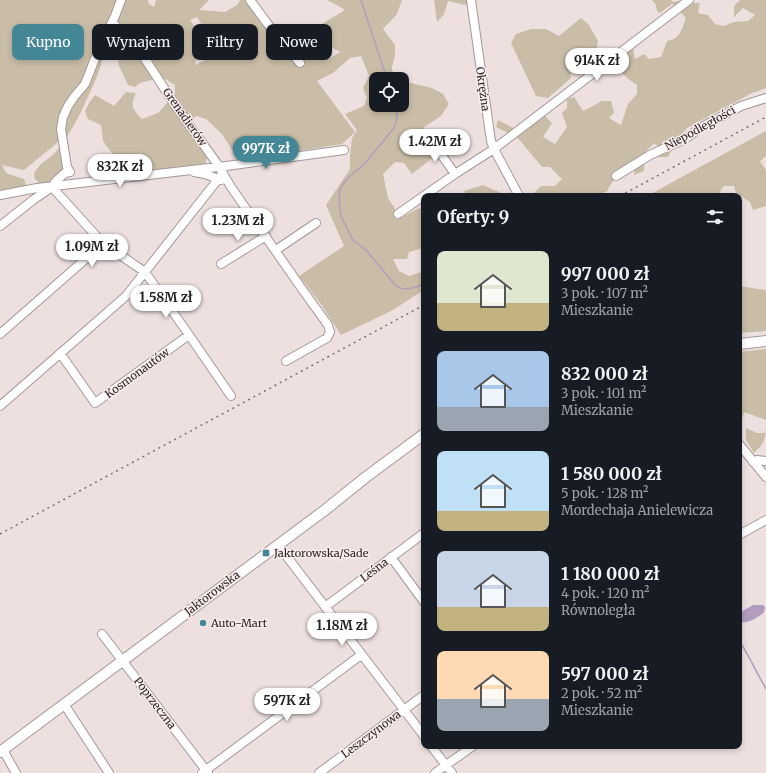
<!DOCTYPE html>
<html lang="pl">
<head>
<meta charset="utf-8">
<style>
  :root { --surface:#171b24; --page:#242831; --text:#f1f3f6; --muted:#9ea1a6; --accent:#438796 }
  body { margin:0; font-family:Merriweather,serif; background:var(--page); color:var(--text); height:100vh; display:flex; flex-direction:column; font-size:15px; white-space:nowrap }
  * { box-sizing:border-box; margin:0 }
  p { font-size:13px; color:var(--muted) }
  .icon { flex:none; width:22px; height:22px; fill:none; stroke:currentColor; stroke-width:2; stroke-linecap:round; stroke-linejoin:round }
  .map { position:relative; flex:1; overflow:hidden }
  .details { position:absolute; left:421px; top:193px; width:321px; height:556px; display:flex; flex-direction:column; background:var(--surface); border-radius:8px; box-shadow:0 2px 6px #0003 }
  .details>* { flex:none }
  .banner { position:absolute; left:12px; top:24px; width:349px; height:36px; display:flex; gap:8px }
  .controls { position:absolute; left:369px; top:72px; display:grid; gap:8px }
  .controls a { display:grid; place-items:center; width:40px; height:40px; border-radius:8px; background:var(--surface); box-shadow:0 2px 6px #0003; font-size:20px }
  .price { position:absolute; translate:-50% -34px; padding:0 9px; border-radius:14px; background:#fff; color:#222; font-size:13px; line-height:26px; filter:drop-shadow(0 1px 2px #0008) }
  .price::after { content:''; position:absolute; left:50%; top:24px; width:12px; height:9px; margin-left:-6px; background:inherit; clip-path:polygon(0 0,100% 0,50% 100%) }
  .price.selected { background:var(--accent); color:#fff }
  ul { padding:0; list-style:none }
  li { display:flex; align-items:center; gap:12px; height:100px; padding:0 16px }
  li span { display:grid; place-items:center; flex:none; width:112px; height:80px; border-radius:8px; color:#555 }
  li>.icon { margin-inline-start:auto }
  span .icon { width:48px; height:48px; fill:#fffc; stroke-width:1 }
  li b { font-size:17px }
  h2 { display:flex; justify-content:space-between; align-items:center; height:48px; padding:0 16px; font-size:17px }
  .pill { padding:0 14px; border-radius:8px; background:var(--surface); box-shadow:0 2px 6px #0003; font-size:14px; line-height:36px }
  .pill.selected { background:var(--accent); color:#fff }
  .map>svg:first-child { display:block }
  .green { fill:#c9bda7; fill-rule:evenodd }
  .water { fill:#b29dbf }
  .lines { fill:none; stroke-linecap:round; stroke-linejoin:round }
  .stream { stroke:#b29dbf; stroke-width:1.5 }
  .minor-casing { stroke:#a59898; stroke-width:10 }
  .major-casing { stroke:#a59898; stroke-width:12 }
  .minor { stroke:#fff; stroke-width:8 }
  .major { stroke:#fff; stroke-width:10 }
  .rail { stroke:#797170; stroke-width:1.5; stroke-dasharray:2 4; stroke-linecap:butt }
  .poi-dot { fill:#438796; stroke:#fbeded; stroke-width:1.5 }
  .labels { text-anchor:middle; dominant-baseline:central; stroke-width:3; stroke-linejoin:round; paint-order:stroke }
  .street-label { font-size:11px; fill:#2b2625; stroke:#fbeded }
  .poi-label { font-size:11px; fill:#2b2625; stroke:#fbeded; text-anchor:start }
</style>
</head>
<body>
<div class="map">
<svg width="766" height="773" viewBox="0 0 766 773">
  <rect width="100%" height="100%" fill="#ede0df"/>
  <path class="green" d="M0,0H148L149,4L154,7L156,0H209L199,10L225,12L237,5L240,0H247L284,53L300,68L307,52L314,45L319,54L329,59L340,52L307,33L345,10L333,3L327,0H402L397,14L383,29L395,45V56L392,66V70L398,79H376V105H402V81L432,88L443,94L449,104L441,116L424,127L436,152L430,160L412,174L404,163L395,162L383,174L388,198L401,218L417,209L422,208L424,210V247L420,249L409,252L407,259H393L399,271L409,276L424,271V290L391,311L341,335L321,304L299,276L344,246L326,205L350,169V155L352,138L357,130L345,114L364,106L367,98L363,88L369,76L361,56L350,58L333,73L317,81L355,132L342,144L239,160L221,133L206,119L196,116L190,122L208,155L205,165L126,172L103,141L101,125L88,119L85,111L91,100L95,95L114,106L126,92L136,93C130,106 132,109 142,119L158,113L175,94V85L167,80L159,78L140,83L135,87L128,85L119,66L117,54L112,56L105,52L97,77L80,114L67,137V155L62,170L49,184H40L35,179L34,173L40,165L55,153L65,140L63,134L56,144L24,170L2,165L6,173L24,179L26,185L25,187L0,193ZM197,17L206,31L204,38V43L213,47L212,57L195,65L199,33L190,20Z
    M434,0H472L466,5L448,1L444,14L437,22Z
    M652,0H671L674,2C678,1 681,0 685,0C691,1 692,4 699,3L700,2L698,13L708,15L715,24L724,26L734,22L748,21L755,15L743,8L734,17V6L740,0H766V88L752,93L687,128L678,139L668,157H658L660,148L654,143L645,152L644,171L634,175L635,163L621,167L607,191L597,196H531L541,186H555L562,179L550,167H542L517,137L496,127L498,120L517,130L536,116H545L552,123L543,137L555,144L567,127L562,113L567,108V99L574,97L583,111L602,101H611L614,113L609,118L621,125L628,104L637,94V85C629,80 619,72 616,63L618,60L623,57V53L633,47L635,59L644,54L649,59L661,57L667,41C681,38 681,31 686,18L672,4L660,13L657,11L656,5Z
    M581,18L589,25L598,41L595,58L583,66L570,64L571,78L548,98L536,96L511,43L516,34L531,29H546L559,36Z
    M766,131V156L760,161L766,170V206L753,210L750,202L736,193L734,186H724L717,196H647Z
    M483,185L508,196H468L464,191Z
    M739,286L766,290V331L739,333Z
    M766,349V420L744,412L740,426H739V352Z
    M766,427C766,440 763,444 754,453L746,440V428L757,433H765Z"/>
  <path class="water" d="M753,605H763L765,607L764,612C758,618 747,624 739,622V613Z"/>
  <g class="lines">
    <path class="stream" d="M361,0L387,79
      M396,105L397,118L394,128L366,162L346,180L340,189L339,201L341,216L353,240L366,250L395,285C404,292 414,288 424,284
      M739,640C749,656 757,673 766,689"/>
    <defs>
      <path id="minor" d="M250,0L267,23L300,63
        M471,0L491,141L494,149L519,196
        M112,22L138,48L177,108L216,162L231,187L302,289L328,325L330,332L327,338L286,361
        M431,140L455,174
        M194,172L205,174L221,180
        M616,176L650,155L685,139L700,128L741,106L766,98
        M0,195L37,188L226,166L344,150
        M398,214L455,174L494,149L689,0
        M0,226L33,200L52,187L55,182L65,173L70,172L67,167L61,129L63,117L68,106L74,97L85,84L98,51L115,16L121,0
        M101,242L145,272L189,335L231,396
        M276,250L316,223
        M221,264L266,236
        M0,334L97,249L101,242L99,239L52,187
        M60,353L95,403L189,335
        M0,406L126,296L223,173
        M739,444L766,477
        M753,462L757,460L766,461
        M739,535L766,520
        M278,545L424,736
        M391,557L424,602
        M325,607L424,533
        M102,634L208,773
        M64,704L109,773
        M431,746L452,773
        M3,750L16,773
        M202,773L361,655
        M319,773L424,695
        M435,773L473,746"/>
      <path id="major" d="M739,344L766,341
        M0,752L325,510L366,477L424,434"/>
    </defs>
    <use href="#minor" class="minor-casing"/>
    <use href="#major" class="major-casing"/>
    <use href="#minor" class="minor"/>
    <use href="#major" class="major"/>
    <path class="rail" d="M620,196L766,117
      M0,534L424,305"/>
  </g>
  <g class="poi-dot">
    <rect x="262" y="549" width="8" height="8" rx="2"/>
    <circle cx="203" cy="623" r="4"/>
  </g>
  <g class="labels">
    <g class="street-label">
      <text transform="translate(483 89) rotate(82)">Okrężna</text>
      <text transform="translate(185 117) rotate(55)">Grenadierów</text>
      <text transform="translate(700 128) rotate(-29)">Niepodległości</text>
      <text transform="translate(137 373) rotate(-36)">Kosmonautów</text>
      <text transform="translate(374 570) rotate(-37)">Leśna</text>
      <text transform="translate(212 593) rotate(-37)">Jaktorowska</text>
      <text transform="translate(155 703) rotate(53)">Poprzeczna</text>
      <text transform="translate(371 734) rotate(-37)">Leszczynowa</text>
    </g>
    <g class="poi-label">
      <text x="274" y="553">Jaktorowska/Sade</text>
      <text x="211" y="623">Auto-Mart</text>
    </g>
  </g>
</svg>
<div class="controls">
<a><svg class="icon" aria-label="locate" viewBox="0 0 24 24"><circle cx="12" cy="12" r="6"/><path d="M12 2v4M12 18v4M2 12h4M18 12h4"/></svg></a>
</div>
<b class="price" style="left:597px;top:82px">914K zł</b>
<b class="price" style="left:435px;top:163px">1.42M zł</b>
<b class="price selected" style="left:266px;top:170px">997K zł</b>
<b class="price" style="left:120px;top:188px">832K zł</b>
<b class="price" style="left:238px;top:242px">1.23M zł</b>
<b class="price" style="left:92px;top:268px">1.09M zł</b>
<b class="price" style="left:166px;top:319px">1.58M zł</b>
<b class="price" style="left:342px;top:647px">1.18M zł</b>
<b class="price" style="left:287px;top:722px">597K zł</b>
<div class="banner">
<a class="pill selected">Kupno</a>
<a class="pill">Wynajem</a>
<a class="pill">Filtry</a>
<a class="pill">Nowe</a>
</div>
<section class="details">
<h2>Oferty: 9<svg class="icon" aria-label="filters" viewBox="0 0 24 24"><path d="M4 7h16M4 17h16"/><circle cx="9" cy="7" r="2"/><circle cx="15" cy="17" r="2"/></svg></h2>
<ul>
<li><span style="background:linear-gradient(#dfe7d0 65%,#c2b280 0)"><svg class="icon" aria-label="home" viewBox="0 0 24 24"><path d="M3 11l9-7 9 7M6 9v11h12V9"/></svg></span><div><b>997 000 zł</b><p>3 pok. · 107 m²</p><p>Mieszkanie</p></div></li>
<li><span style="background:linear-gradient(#a9c7e8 70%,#9aa5b1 0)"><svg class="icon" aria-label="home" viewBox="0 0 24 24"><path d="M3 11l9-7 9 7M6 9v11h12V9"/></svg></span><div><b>832 000 zł</b><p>3 pok. · 101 m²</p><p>Mieszkanie</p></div></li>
<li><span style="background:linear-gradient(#bfe0f5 75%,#c2b280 0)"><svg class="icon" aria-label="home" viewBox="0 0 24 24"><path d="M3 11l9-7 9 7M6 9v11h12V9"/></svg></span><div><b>1 580 000 zł</b><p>5 pok. · 128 m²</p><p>Mordechaja Anielewicza</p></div></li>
<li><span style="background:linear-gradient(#c9d6e8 70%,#c2b280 0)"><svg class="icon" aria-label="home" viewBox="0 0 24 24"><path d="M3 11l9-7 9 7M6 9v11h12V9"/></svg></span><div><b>1 180 000 zł</b><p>4 pok. · 120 m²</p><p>Równoległa</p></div></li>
<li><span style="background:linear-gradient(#ffd9b3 60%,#9aa5b1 0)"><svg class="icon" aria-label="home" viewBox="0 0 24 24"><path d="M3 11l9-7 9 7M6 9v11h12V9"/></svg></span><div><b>597 000 zł</b><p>2 pok. · 52 m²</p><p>Mieszkanie</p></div></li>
</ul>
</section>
</div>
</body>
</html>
